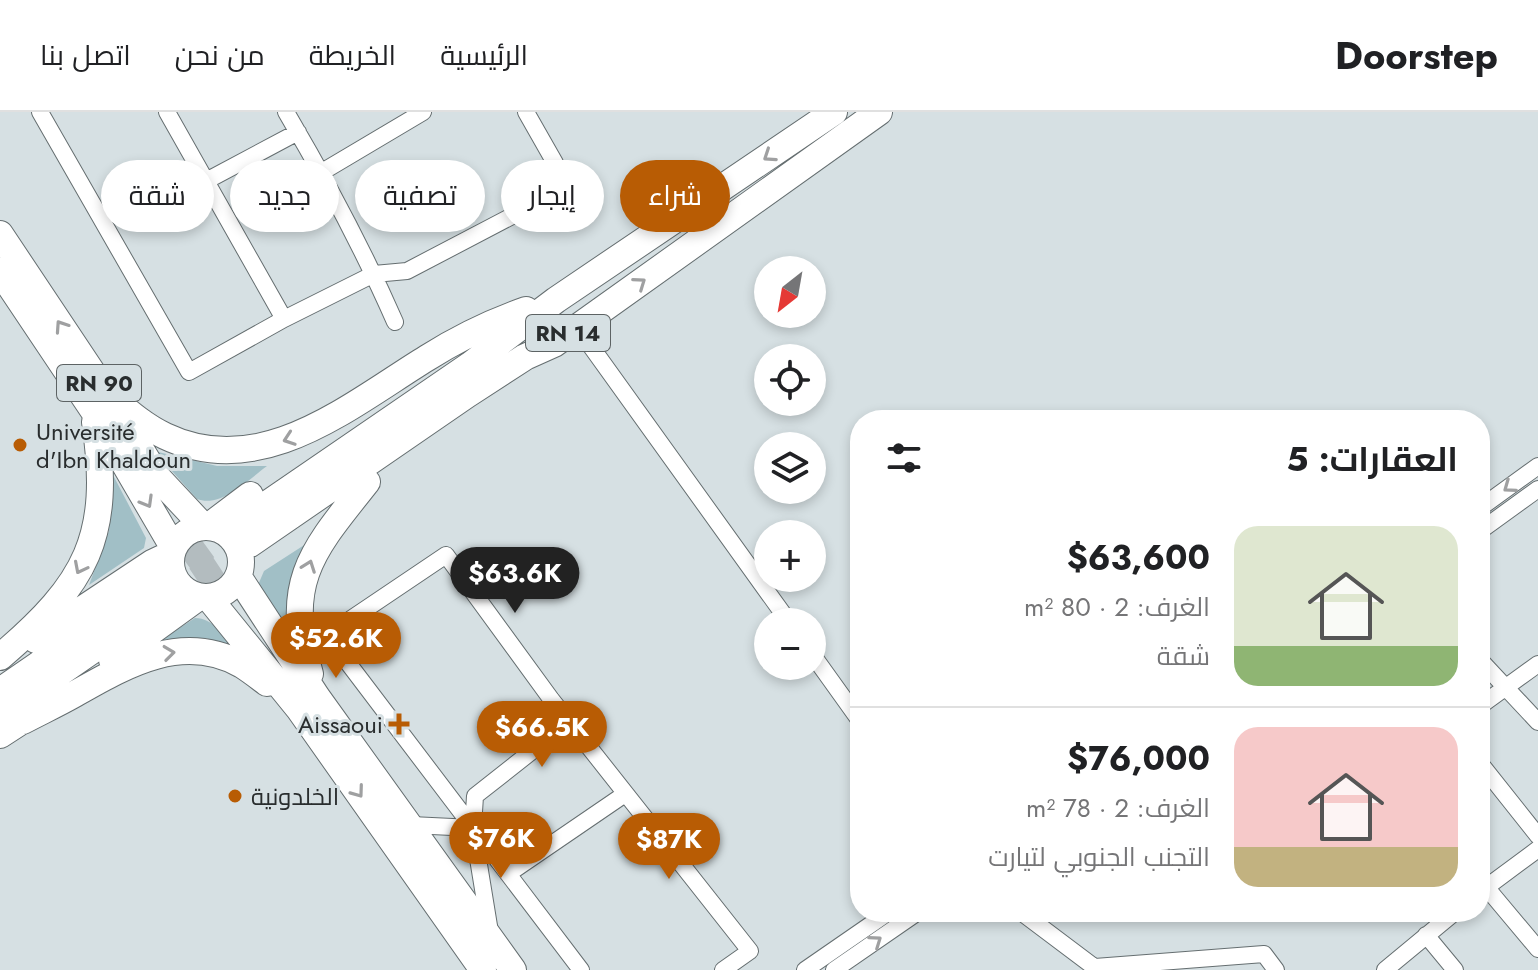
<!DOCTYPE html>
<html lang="ar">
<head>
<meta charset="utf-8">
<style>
  :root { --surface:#fff; --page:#f6f6f6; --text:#202124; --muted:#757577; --line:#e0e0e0; --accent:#b85c04 }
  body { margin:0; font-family:Jost,Cairo,sans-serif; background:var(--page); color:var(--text); direction:rtl; height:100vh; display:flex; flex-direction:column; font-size:30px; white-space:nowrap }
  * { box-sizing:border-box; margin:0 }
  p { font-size:26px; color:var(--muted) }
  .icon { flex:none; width:44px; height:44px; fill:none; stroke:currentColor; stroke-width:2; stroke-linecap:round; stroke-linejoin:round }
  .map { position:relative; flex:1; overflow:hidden; direction:ltr }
  .sheet { position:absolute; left:850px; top:298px; width:640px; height:512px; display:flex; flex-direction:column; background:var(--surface); border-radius:32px; box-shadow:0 4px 12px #0003; direction:rtl }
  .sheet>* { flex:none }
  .guide { position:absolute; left:24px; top:48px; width:706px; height:72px; direction:rtl; display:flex; gap:16px }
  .needle { width:52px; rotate:211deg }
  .fabs { position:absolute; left:754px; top:144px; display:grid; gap:16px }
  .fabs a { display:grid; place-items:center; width:72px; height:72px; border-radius:50%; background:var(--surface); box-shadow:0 4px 12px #0003; font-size:40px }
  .price { position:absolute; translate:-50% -68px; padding:0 18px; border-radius:28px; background:var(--accent); color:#fff; font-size:26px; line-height:52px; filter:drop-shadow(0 2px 4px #0008) }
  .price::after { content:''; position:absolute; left:50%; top:48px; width:24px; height:18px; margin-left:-12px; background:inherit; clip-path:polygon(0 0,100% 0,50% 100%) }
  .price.active { background:#222; color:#fff }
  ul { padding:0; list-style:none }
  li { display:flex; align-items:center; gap:24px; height:200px; padding:0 32px }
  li+li { border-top:2px solid var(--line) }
  li span { display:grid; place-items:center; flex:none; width:224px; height:160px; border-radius:24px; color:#555 }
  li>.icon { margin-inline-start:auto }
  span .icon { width:96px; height:96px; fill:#fffc; stroke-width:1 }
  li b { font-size:34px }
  h2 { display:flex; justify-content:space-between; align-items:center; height:96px; padding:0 32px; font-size:34px }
  .pill { padding:0 28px; border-radius:36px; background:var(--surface); box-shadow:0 4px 12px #0003; font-size:28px; line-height:72px }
  .pill.active { background:var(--accent); color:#fff }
  header { display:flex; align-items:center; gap:48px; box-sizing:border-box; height:112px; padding:0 40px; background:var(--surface); border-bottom:2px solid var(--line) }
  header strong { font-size:38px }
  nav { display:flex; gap:44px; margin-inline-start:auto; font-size:28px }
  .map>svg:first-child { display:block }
  .green { fill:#a1bfc6 }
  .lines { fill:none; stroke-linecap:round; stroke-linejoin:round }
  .trunk-tunnel { stroke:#b3bcbf; stroke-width:26; stroke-dasharray:26 13; stroke-linecap:butt }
  .minor-casing { stroke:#656e70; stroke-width:18 }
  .trunk-casing { stroke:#656e70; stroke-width:28 }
  .minor { stroke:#fff; stroke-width:16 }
  .trunk { stroke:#fff; stroke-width:26 }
  .oneway { stroke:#9fa0a1 }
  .poi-dot { fill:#b85c04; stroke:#d6e0e3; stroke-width:3 }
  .labels { text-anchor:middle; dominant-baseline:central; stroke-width:6; stroke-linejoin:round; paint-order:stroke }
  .shield { fill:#d6e0e3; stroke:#5d6364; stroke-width:2 }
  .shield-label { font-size:22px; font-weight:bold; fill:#292d2e }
  .poi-label { font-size:24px; fill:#292d2e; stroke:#d6e0e3; text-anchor:start }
</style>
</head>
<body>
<header>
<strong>Doorstep</strong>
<nav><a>الرئيسية</a><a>الخريطة</a><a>من نحن</a><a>اتصل بنا</a></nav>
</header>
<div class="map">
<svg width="1538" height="858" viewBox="0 0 1538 858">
  <rect width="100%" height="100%" fill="#d6e0e3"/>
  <path class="green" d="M154,339L217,354H267C248,368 221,396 197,387Z
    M113,363L146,426L144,436L89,473L109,419Z
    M312,428L289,530L258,473L264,459Z
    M195,506C213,506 224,524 235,536L206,526L161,528Z"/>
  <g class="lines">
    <path class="trunk-tunnel" d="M154,473L238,412
      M164,489L250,432"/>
    <defs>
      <path id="minor" d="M40,0L189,260L284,207L374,162L407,159L533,93L550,71L555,51L526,0
        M167,0L284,207
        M286,0C326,68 363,137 395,210
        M322,60L423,0
        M206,69L298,20
        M577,215L789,510
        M1480,396L1538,354
        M1480,419L1538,377
        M812,542L860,609
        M1480,548L1538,610
        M1480,594L1538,552
        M1480,651L1538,724
        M411,713L473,716
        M508,762L625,682
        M1486,775L1538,837
        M1480,780L1538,737
        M1021,800L1098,858
        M490,820L473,716L475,684L569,610
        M1426,823L1455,858
        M1095,855L1264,842L1276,858
        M581,858L342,543L351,507L446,443L551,587L750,839L723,858
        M805,858L889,800
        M834,858L918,800
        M1385,858L1455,800"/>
      <path id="trunk" d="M0,122L106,281L159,367L203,414
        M0,159L93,298L173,435
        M106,281C125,297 142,313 165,324C261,370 349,294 427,246C457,227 492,210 526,198
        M238,412L470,253L556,188L834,0
        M209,414L250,383
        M171 450a35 35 0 1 1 70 0a35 35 0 1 1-70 0Z
        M250,432L468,282L525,245L554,232L879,0
        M238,464L317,585L513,858
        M208,485L299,597L483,858
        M36,528L152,451L171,442
        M0,545C87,471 112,425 95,310
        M112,548L199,485
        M310,562C283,469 312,439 367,370
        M0,579L154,473
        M0,602L164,489
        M23,609C40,600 57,592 73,583C124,554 182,519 242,553C250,558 259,565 267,571
        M0,623L37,599"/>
    </defs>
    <use href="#minor" class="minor-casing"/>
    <use href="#trunk" class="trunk-casing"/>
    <use href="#minor" class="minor"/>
    <use href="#trunk" class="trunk"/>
  </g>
  <defs><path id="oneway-chevron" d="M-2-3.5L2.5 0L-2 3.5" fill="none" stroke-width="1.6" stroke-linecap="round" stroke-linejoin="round" transform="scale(2)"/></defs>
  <g class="oneway">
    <use href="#oneway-chevron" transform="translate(769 44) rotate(146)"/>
    <use href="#oneway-chevron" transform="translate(640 171) rotate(-35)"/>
    <use href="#oneway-chevron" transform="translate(61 214) rotate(-124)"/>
    <use href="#oneway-chevron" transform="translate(289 327) rotate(161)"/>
    <use href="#oneway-chevron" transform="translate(1509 375) rotate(144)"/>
    <use href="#oneway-chevron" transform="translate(147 390) rotate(60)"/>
    <use href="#oneway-chevron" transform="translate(309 454) rotate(-70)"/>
    <use href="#oneway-chevron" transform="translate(80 456) rotate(117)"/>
    <use href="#oneway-chevron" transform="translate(169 541) rotate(-7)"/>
    <use href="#oneway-chevron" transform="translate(358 680) rotate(54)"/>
    <use href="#oneway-chevron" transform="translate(876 829) rotate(-35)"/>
  </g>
  <g class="poi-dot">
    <circle cx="20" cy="333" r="8"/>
    <path d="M395 600h8v8h8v8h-8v8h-8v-8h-8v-8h8z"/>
    <circle cx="235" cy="684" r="8"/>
  </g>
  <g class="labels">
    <g class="shield">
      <rect x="526" y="203" width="84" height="36" rx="6"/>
      <rect x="57" y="253" width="84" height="36" rx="6"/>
    </g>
    <g class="shield-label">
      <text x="568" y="221">RN 14</text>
      <text x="99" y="271">RN 90</text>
    </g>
    <g class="poi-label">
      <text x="36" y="319">Université<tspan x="36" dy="28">d'Ibn Khaldoun</tspan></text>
      <text x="383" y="612" text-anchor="end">Aissaoui</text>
      <text x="251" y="684">الخلدونية</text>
    </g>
  </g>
</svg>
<div class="fabs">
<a><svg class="needle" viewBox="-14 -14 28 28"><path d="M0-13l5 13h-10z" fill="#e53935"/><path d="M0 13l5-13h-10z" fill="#757577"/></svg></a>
<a><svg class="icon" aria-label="locate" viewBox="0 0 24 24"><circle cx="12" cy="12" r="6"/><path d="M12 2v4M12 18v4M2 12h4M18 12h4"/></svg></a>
<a><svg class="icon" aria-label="layers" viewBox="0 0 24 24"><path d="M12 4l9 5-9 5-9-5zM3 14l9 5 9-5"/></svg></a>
<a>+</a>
<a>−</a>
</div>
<b class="price active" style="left:515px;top:503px">$63.6K</b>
<b class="price" style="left:336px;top:568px">$52.6K</b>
<b class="price" style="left:542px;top:657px">$66.5K</b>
<b class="price" style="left:501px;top:768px">$76K</b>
<b class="price" style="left:669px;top:769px">$87K</b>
<div class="guide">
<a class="pill active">شراء</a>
<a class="pill">إيجار</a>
<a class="pill">تصفية</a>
<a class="pill">جديد</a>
<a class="pill">شقة</a>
</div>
<section class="sheet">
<h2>العقارات: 5<svg class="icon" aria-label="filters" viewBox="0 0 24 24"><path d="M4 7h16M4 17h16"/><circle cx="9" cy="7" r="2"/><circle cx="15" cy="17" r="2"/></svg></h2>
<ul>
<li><span style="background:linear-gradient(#dfe7d0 75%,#8fb573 0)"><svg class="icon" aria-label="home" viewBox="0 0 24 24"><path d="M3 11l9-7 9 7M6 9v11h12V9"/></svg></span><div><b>$63,600</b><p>الغرف: 2 · 80 m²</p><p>شقة</p></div></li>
<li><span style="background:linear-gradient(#f6c9c9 75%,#c2b280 0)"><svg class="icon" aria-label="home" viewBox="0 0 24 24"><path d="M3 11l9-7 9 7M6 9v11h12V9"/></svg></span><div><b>$76,000</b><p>الغرف: 2 · 78 m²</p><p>التجنب الجنوبي لتيارت</p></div></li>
</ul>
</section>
</div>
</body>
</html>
